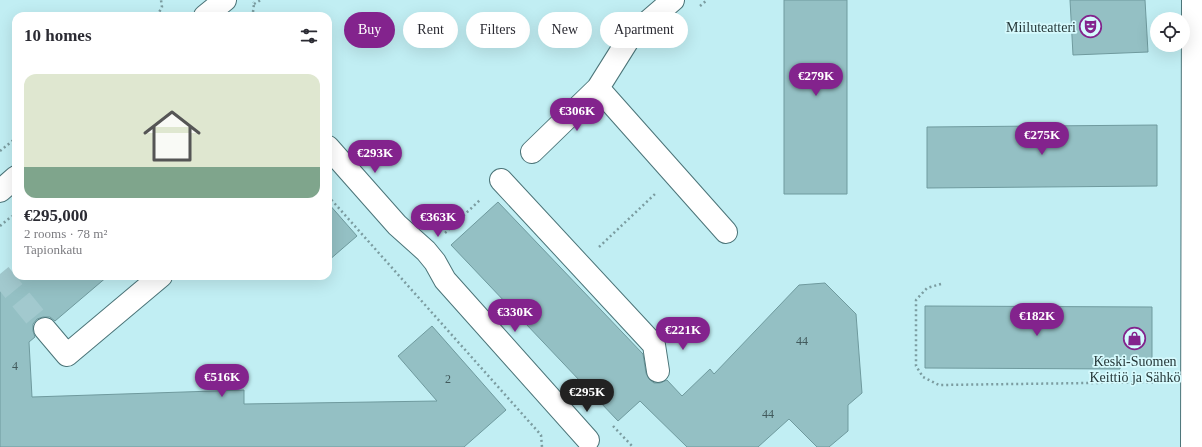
<!DOCTYPE html>
<html lang="en">
<head>
<meta charset="utf-8">
<style>
  :root { --surface:#fff; --page:#f2f2f3; --text:#2b2b33; --muted:#7c7c81; --line:#e1e1e2; --accent:#83238d }
  body { margin:0; font-family:Georgia,serif; background:var(--page); color:var(--text); height:100vh; display:flex; flex-direction:column; font-size:15px; white-space:nowrap }
  * { box-sizing:border-box; margin:0 }
  p { font-size:13px; color:var(--muted) }
  .icon { flex:none; width:22px; height:22px; fill:none; stroke:currentColor; stroke-width:2; stroke-linecap:round; stroke-linejoin:round }
  .map { position:relative; flex:1; overflow:hidden }
  .details { position:absolute; left:12px; top:12px; width:320px; height:268px; display:flex; flex-direction:column; background:var(--surface); border-radius:12px; box-shadow:0 4px 16px #0002 }
  .details>* { flex:none }
  .top-card { position:absolute; left:344px; top:12px; width:380px; height:36px; display:flex; gap:8px }
  .buttons { position:absolute; left:1150px; top:12px; display:grid; gap:8px }
  .buttons a { display:grid; place-items:center; width:40px; height:40px; border-radius:50%; background:var(--surface); box-shadow:0 4px 16px #0002; font-size:20px }
  .price { position:absolute; translate:-50% -34px; padding:0 9px; border-radius:14px; background:var(--accent); color:#fff; font-size:13px; line-height:26px; filter:drop-shadow(0 1px 2px #0008) }
  .price::after { content:''; position:absolute; left:50%; top:24px; width:12px; height:9px; margin-left:-6px; background:inherit; clip-path:polygon(0 0,100% 0,50% 100%) }
  .price.active { background:#222; color:#fff }
  ul { padding:0; list-style:none }
  li { display:grid; align-content:center; gap:8px; height:212px; padding:0 12px }
  li+li { border-top:1px solid var(--line) }
  li span { display:grid; place-items:center; height:124px; border-radius:12px; color:#555 }
  li>.icon { margin-inline-start:auto }
  span .icon { width:72px; height:72px; fill:#fffc; stroke-width:1 }
  li b { font-size:17px }
  h2 { display:flex; justify-content:space-between; align-items:center; height:48px; padding:0 12px; font-size:17px }
  .pill { padding:0 14px; border-radius:18px; background:var(--surface); box-shadow:0 4px 16px #0002; font-size:14px; line-height:36px }
  .pill.active { background:var(--accent); color:#fff }
  .map>svg:first-child { display:block }
  .building { fill:#94c0c4; stroke:#6f9a9e }
  .lines { fill:none; stroke-linecap:round; stroke-linejoin:round }
  .minor-tunnel { stroke:#a2c9ce; stroke-width:22; stroke-dasharray:22 11; stroke-linecap:butt }
  .minor-casing { stroke:#4b7478; stroke-width:24 }
  .path { stroke:#7b9ca0; stroke-width:2.5; stroke-dasharray:2 3; stroke-linecap:butt }
  .minor { stroke:#fff; stroke-width:22 }
  .labels { text-anchor:middle; dominant-baseline:central; stroke-width:3.5; stroke-linejoin:round; paint-order:stroke }
  .number-label { font-size:12px; fill:#41595b }
  .poi-label { font-size:14px; fill:#253738; stroke:#d6fafd; text-anchor:end }
</style>
</head>
<body>
<div class="map">
<svg width="1202" height="447" viewBox="0 0 1202 447">
  <rect width="100%" height="100%" fill="#c1eef3"/>
  <path class="building" d="M784,0H847V194H784Z
    M1070,0H1145L1148,52L1073,55Z
    M1157,125V186L927,188V127Z
    M498,202L643,354L646,373L649,379L654,383H660L667,380L682,396L710,369L714,374L799,285L825,283L856,314L862,393L848,405V431L829,447H817L789,419L758,447H687L640,401L618,421L451,245Z
    M328,203L357,236L328,261Z
    M0,276H108L55,321L50,317H43L37,319L33,324V331L35,337L29,342L32,397L244,390V404L437,401L398,356L432,326L506,410L464,447H0Z
    M925,306L1152,307V363H1120V369L925,368Z"/>
  <g class="lines">
    <path class="minor-tunnel" d="M0,274L45,329"/>
    <defs>
      <path id="minor" d="M205,16L225,0
        M598,88L726,232
        M328,147L397,225L426,251L435,262L445,280L588,440
        M532,152L598,88L630,37L673,0
        M501,180L654,345L658,371
        M0,191L16,177
        M45,329L67,355L161,276
        M1192,447L1193,0"/>
    </defs>
    <use href="#minor" class="minor-casing"/>
    <path class="path" d="M254,4L261,0
      M700,6L707,0
      M157,16L162,7L161,0
      M250,16L253,12L254,4L253,2
      M0,151L16,138
      M328,196L541,435L542,447
      M0,226L12,216
      M445,233L481,199
      M599,247L655,194
      M941,284L927,288L916,300V366L923,377L939,385L1165,382
      M613,426L633,447"/>
    <use href="#minor" class="minor"/>
  </g>
  <defs>
    <symbol id="theatre-ring" viewBox="-11 -11 22 22"><circle r="9.5" fill="#d6fafd" stroke="#83238d" stroke-width="1.5"/><path d="M-5-5.5Q0-4 5-5.5V0Q5 5 0 6Q-5 5-5 0ZM-3.3-2.5H-1v1.5H-3.3ZM1-2.5H3.3v1.5H1ZM-2.8 1Q0 5.5 2.8 1Z" fill="#83238d"/></symbol>
    <symbol id="shop-ring" viewBox="-11 -11 22 22"><circle r="9.5" fill="#d6fafd" stroke="#83238d" stroke-width="1.5"/><path d="M-5-2.5h2.3a2.7 3.5 0 0 1 5.4 0H5L5.5 6h-11ZM-1.5-2.5h3a1.5 2.3 0 0 0-3 0Z" fill="#83238d"/></symbol>
  </defs>
  <g fill-rule="evenodd">
    <use href="#theatre-ring" x="1078" y="14" width="25" height="25"/>
    <use href="#shop-ring" x="1122" y="326" width="25" height="25"/>
  </g>
  <g class="labels">
    <g class="number-label">
      <text x="802" y="341">44</text>
      <text x="15" y="366">4</text>
      <text x="448" y="379">2</text>
      <text x="768" y="414">44</text>
    </g>
    <g class="poi-label">
      <text x="1076" y="27">Miiluteatteri</text>
      <text x="1135" y="361" text-anchor="middle">Keski-Suomen<tspan x="1135" dy="16">Keittiö ja Sähkö</tspan></text>
    </g>
  </g>
</svg>
<div class="buttons">
<a><svg class="icon" aria-label="locate" viewBox="0 0 24 24"><circle cx="12" cy="12" r="6"/><path d="M12 2v4M12 18v4M2 12h4M18 12h4"/></svg></a>
</div>
<b class="price" style="left:816px;top:97px">€279K</b>
<b class="price" style="left:577px;top:132px">€306K</b>
<b class="price" style="left:1042px;top:156px">€275K</b>
<b class="price" style="left:375px;top:174px">€293K</b>
<b class="price" style="left:438px;top:238px">€363K</b>
<b class="price" style="left:515px;top:333px">€330K</b>
<b class="price" style="left:1037px;top:337px">€182K</b>
<b class="price" style="left:683px;top:351px">€221K</b>
<b class="price" style="left:222px;top:398px">€516K</b>
<b class="price active" style="left:587px;top:413px">€295K</b>
<div class="top-card">
<a class="pill active">Buy</a>
<a class="pill">Rent</a>
<a class="pill">Filters</a>
<a class="pill">New</a>
<a class="pill">Apartment</a>
</div>
<section class="details">
<h2>10 homes<svg class="icon" aria-label="filters" viewBox="0 0 24 24"><path d="M4 7h16M4 17h16"/><circle cx="9" cy="7" r="2"/><circle cx="15" cy="17" r="2"/></svg></h2>
<ul>
<li><span style="background:linear-gradient(#dfe7d0 75%,#7fa58c 0)"><svg class="icon" aria-label="home" viewBox="0 0 24 24"><path d="M3 11l9-7 9 7M6 9v11h12V9"/></svg></span><div><b>€295,000</b><p>2 rooms · 78 m²</p><p>Tapionkatu</p></div></li>
</ul>
</section>
</div>
</body>
</html>
